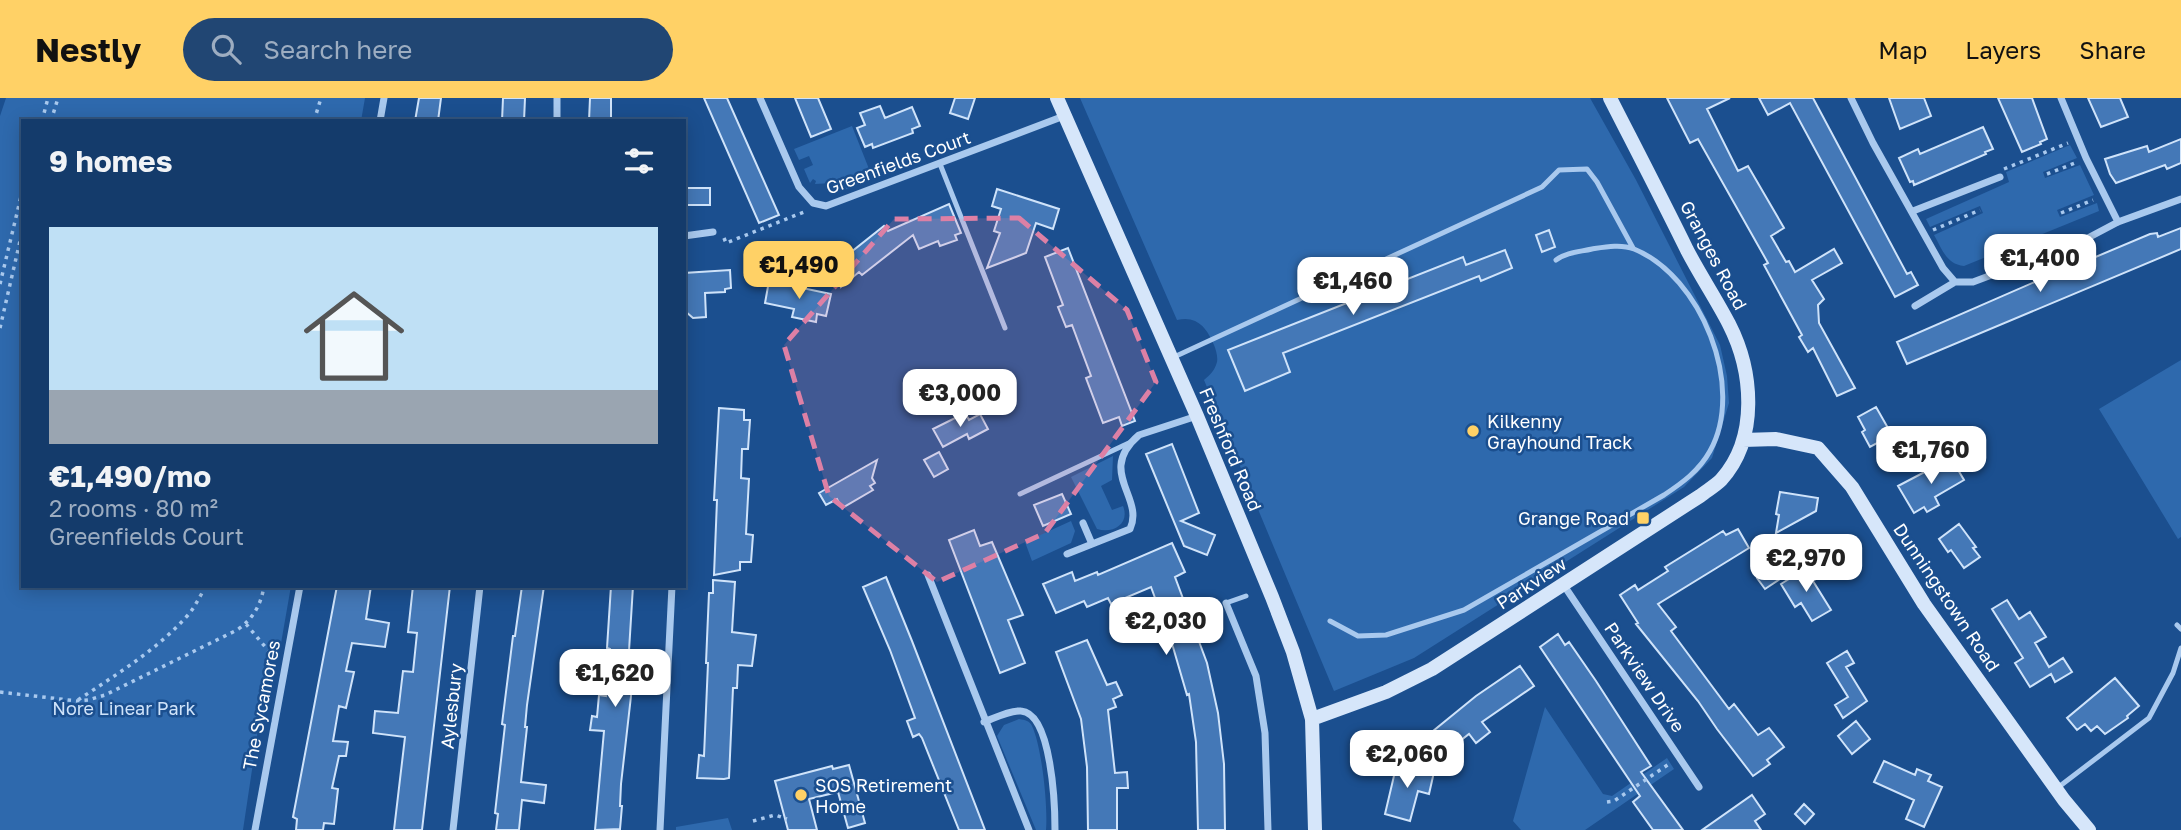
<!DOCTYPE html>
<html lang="en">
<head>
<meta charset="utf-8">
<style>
  :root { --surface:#143b6b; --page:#214673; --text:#f1f3f6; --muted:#9dadc1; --line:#33557e; --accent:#ffd166 }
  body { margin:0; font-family:"Golos Text",sans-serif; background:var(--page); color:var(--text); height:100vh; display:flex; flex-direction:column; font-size:26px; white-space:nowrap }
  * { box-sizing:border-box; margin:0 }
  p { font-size:23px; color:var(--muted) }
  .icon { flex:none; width:38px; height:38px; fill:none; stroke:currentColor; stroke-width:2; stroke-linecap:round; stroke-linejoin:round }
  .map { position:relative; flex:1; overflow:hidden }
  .side { position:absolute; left:21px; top:21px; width:665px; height:469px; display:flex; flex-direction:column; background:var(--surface); border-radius:0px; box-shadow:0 4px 18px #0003,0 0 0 2px var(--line) }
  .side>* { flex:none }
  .price { position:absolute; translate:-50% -60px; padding:0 16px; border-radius:14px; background:#fff; color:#222; font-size:23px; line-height:46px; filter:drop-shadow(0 2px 4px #0008) }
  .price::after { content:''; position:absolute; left:50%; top:42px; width:21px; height:16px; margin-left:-10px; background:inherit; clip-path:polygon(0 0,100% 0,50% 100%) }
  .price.on { background:var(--accent); color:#111 }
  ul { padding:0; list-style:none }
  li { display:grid; align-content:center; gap:14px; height:371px; padding:0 28px }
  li+li { border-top:2px solid var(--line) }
  li span { display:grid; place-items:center; height:217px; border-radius:0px; color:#555 }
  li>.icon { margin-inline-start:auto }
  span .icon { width:126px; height:126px; fill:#fffc; stroke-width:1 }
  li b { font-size:30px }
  h2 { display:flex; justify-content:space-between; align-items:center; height:84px; padding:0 28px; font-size:30px }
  header { display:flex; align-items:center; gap:42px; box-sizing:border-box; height:98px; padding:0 35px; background:var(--accent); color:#111 }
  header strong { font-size:33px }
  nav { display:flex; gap:38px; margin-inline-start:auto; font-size:24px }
  .search { width:490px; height:63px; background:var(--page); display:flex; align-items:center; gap:18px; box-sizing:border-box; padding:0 24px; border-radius:38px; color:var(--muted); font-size:26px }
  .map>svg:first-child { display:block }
  .green { fill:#2e69ad }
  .building { fill:#4478b7; stroke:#cfe3fa; stroke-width:2 }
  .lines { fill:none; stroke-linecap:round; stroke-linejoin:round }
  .path { stroke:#a9c9ee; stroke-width:3.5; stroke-dasharray:3.5 5; stroke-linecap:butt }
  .lane { stroke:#a9c9ee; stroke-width:5 }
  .street { stroke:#a9c9ee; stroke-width:7 }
  .secondary { stroke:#d6e6fa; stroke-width:14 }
  .marked { fill:#dd80a5; fill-opacity:0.2; stroke:#dd80a5; stroke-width:5; stroke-dasharray:14 9; stroke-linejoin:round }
  .poi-dot { fill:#ffd166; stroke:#1b4f8f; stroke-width:2.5 }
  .labels { text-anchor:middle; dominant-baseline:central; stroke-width:5; stroke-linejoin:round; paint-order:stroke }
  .street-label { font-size:18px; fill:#fff; stroke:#1b4f8f }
  .poi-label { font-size:18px; fill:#fff; stroke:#1b4f8f; text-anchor:start }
  .park-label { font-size:18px; fill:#cfe3fa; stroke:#1b4f8f }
</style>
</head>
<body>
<header>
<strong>Nestly</strong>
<div class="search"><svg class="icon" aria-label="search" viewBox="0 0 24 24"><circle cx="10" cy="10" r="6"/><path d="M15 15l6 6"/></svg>Search here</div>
<nav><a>Map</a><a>Layers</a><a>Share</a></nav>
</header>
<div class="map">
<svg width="2181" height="732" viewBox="0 0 2181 732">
  <rect width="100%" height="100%" fill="#1b4f8f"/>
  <path class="green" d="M6,0H365L361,23H23V488H291L280,551L268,565L243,732H0V18Z
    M1080,0H1590L1636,82L1720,247L1727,278L1729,305L1712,360L1684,389L1414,560L1334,593L1204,282C1210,277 1215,272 1217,264C1218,259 1216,252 1214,247C1207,230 1197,217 1177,222Z
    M852,28L873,81L839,94L832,85L815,86L816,83L813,81L810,85L804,71L813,67L809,58L799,62L794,51Z
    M2070,47L2077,60L2043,74L2045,80L2080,67L2094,97L2057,112L2060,119L2097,105L2099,113L1964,168C1946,166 1942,151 1934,137L1983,115L1980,108L1930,129L1926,121L2009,84L2006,74Z
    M2181,262V439L2178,441L2099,311Z
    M1113,358L1112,382L1101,388L1112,412L1123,408C1130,425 1114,436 1097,431L1071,379Z
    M1071,423L1075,433L1071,445L1032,463L1025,444Z
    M1545,609L1603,696L1612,698L1667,660L1674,671L1585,732H1521L1513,723Z
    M1019,621C1025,622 1030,623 1032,628C1042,649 1048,709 1046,732H1036L997,638L1004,627Z
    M728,720L732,732H676V729Z"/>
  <path class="building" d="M419,0H441L438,23H415Z
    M503,0H525L524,23H502Z
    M590,0H611V23H589Z
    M704,0H727L779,117L759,125Z
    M795,0H818L831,31L811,39Z
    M955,0H975L968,21L950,15Z
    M1667,0H1730L1707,11L1738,73L1748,68L1784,130L1771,138L1786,164L1789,163L1795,174L1834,151L1842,165L1812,182L1824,201L1818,207L1819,225L1855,290L1837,298L1813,250L1808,254L1799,239L1802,237L1764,167L1768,165L1698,41L1690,45Z
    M1759,0H1813L1907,176L1911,174L1918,187L1895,199L1790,5L1768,17Z
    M1889,0H1924L1931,18L1900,31Z
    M1998,0H2032L2047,41L2040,44L2041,46L2022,54Z
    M2088,0H2120L2128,19L2101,29Z
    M880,8L885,20L912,9L920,28L912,31L913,35L873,50L872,46L865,49L857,30L865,27L860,15Z
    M1983,29L1993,51L1985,54L1986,56L1914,87L1913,83L1910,84L1899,60L1918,51L1920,56Z
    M2181,41V65L2167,71L2165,67L2116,85L2110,76L2105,61L2147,48L2149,54Z
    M684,90H710V107H684Z
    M997,91L1059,111L1053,131L1036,125L1026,155L987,170L1000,135L994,133L1001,111L992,108Z
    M949,106L961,135L955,137L957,142L940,148L938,143L919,151L913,137L862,177L859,174L841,189L836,166L884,128L888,133Z
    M2181,130V151L1907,266L1897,244L2085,162L2086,163L2150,136L2157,135L2158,139Z
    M1549,132L1555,149L1542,154L1536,137Z
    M1068,150L1135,323L1122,328L1119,319L1103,325L1086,280L1091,278L1072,227L1066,229L1058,209L1063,207L1045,159Z
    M1505,152L1512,170L1481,183L1479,178L1283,255L1290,274L1245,293L1228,252L1463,159L1466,167Z
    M730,172L731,190L725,191V194L705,195L706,219L693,220L685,213L684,175Z
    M769,183L831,196L826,218L817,216L816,224L792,219L794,211L765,205Z
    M1876,309L1892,337L1870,349L1862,334L1865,332L1858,319Z
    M719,310L744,312V322H750L748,351H742L741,380L749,381L746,436L753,437L751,464H740V472L714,477L717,402H714Z
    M965,315L969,322L980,316L988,331L969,341L967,336L943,349L933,331Z
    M1172,346L1199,415L1181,423L1215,437L1207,457L1184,448L1146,356Z
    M939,354L948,371L934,379L924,362Z
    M1951,360L1964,382L1935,399L1939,407L1927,414L1924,409L1914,415L1898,388Z
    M877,362L872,380L875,385L870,388L873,392L842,410L837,401L826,407L819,395Z
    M1780,394L1818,400L1816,413L1776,435L1779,417L1776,416Z
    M1062,396L1071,416L1043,428L1034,407Z
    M1959,426L1976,449L1973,450L1980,459L1964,470L1951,452L1948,454L1939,441Z
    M1738,431L1749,450L1658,506L1676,529L1671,533L1729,611L1734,606L1758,637L1769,630L1784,649L1767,662L1770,666L1753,678L1717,631L1698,603L1636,526L1638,525L1620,497L1635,487L1638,492L1668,473L1665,469L1723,433L1726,437Z
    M974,432L980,448L992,444L1023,517L1008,522L1025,565L1000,575L949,442Z
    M1172,445L1185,474L1175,479L1207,565L1218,615L1224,666L1225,732H1198L1196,644L1189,596L1187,597L1173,549L1151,489L1111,506L1108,500L1087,509L1084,503L1056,515L1043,486L1072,474L1075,483L1097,474L1098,477Z
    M1776,462L1786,477L1765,491L1757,480L1766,474L1764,471Z
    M1808,469L1816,481L1813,483L1831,512L1812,523L1801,505L1795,509L1781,486Z
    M886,479L912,543L985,732H959L922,640L919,636L913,639L907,623L915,620L890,552L863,489Z
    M713,482L735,484L732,534L756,537L752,568L738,567L737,590H733L729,680L724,681L697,680L699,657L704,658L708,565H706L707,541L709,495H713Z
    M337,488H371L366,521L389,525L385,549L352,545L346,573L354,574L346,610L339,608L333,643L348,644L346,658H339L332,690L338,691L334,726L324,725L323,732H296L297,721L293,719Z
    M413,488H450L422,732H394L405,639L373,635L375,613L398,615L403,573L413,574L417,535L408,534Z
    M522,488H544L527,607L525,629H527L521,684L546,687L544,705L522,702L519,732H496L498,716L495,715L505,627L502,626L513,538H515Z
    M611,488H633L629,553H633L631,598L621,686L620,708H622L620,731L595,732L604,633L590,632L592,618L597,619L599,597L606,598L610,551L607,550Z
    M2007,502L2019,521L2030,514L2046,539L2035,545L2049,569L2063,560L2072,574L2055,584L2051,576L2030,589L2015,565L2023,560L1992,511Z
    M1558,536L1565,547L1569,544L1596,583L1651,668L1641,674L1683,732H1653L1633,704L1640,698L1540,549Z
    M1087,542L1107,587L1116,584L1122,597L1113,601L1116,609L1108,612L1115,675L1127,674L1128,690H1117V732H1088L1087,669L1081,621L1056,554Z
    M1847,553L1854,565L1846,569L1867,603L1843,620L1835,607L1848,599L1827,565Z
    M1520,568L1534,588L1482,624L1490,634L1476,645L1469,636L1442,657L1427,638L1476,598Z
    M2115,580L2139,608L2127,618L2128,620L2105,636L2097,628L2091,633L2085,626L2077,632L2067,620Z
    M1856,623L1870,641L1852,656L1838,638Z
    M1884,663L1915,677L1917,671L1931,677L1928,683L1942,689L1924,729L1906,721L1914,702L1874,684Z
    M1397,665L1434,674L1429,696L1418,693L1410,723L1385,716Z
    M849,667L865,725L848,730L838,694L809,701L817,732H788L775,683L832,668L833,671Z
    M1752,697L1765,716L1755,723L1761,732H1702Z
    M1804,706L1814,716L1805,726L1795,716Z"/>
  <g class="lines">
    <path class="path" d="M42,23L48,0
      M51,23L58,0
      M314,23L321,0
      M2004,71L2068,45
      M2047,76L2075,65
      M2061,115L2093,102
      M1933,132L1980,112
      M724,140L726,145L804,114
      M0,186L23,90
      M0,230L23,130
      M246,526L272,557L278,559
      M0,594L77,603L88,602L105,597L237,532C253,521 261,507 264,488
      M78,602C117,576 157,552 188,517C195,509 200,498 206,488
      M1607,704L1614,703L1669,666
      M753,723L775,717L787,721"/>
    <path class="lane" d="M940,66L1005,230
      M1174,259L1542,89L1559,72L1587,71L1597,84L1633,150
      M1020,396L1131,344
      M1226,505L1246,498
      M1330,523L1358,538L1386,537L1464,512L1664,397C1682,385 1699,373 1710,353C1746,289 1701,178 1634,151C1621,146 1605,149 1592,151C1579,154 1567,154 1556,162
      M2177,527L2181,531
      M2056,691L2149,620L2173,575L2181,550"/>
    <path class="street" d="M760,0L799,89L813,105L826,108L1064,18
      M1851,0L1873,45L1943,170L1955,184
      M2061,0L2086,60L2118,124
      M380,23L384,0
      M557,23V0
      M1913,113L2000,79
      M684,138L713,134
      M1915,208L1955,184H1973L2084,142L2118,124L2181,101
      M1083,425L1092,446
      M1067,456L1130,431C1145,399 1096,374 1139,337L1197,318
      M928,477L1029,732
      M1563,486L1699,689
      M1226,505L1256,578L1265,635L1268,732
      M984,624C995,620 1010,612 1021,613C1052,615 1055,709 1055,732
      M255,732L300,488
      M453,732L480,488
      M660,732L672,488"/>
    <path class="secondary" d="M1057,0L1197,318L1272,499L1293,554L1312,621L1315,732
      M1743,342L1776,341L1818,350L1852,389L1924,506L2064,702L2089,732
      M1312,621L1386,594L1432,571L1700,398C1706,393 1715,388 1721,382C1759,340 1753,273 1729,226C1716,201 1700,177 1687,152C1662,101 1636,51 1610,0"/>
  </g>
  <path class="marked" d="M1019,120L1127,212L1156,284L1045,435L937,484L829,398L784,247L894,121Z"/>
  <g class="poi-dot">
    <circle cx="1473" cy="333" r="7"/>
    <rect x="1636" y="413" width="14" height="14" rx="3.5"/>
    <circle cx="801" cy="697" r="7"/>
  </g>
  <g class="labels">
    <g class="street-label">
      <text transform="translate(898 64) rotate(-20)">Greenfields Court</text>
      <text transform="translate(1714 157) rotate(62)">Granges Road</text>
      <text transform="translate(1231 351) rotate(67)">Freshford Road</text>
      <text transform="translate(1531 485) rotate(-33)">Parkview</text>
      <text transform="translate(1947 499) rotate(56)">Dunningstown Road</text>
      <text transform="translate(1645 579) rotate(56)">Parkview Drive</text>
      <text transform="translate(261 607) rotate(-79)">The Sycamores</text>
      <text transform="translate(451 608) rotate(-84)">Aylesbury</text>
    </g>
    <g class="poi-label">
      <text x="1487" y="323">Kilkenny<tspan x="1487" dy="21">Grayhound Track</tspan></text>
      <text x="1629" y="420" text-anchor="end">Grange Road</text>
      <text x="815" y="687">SOS Retirement<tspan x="815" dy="21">Home</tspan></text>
    </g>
    <g class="park-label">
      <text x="124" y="610">Nore Linear Park</text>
    </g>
  </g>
</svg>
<b class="price" style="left:2040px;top:196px">€1,400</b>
<b class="price on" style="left:799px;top:203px">€1,490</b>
<b class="price" style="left:1353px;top:219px">€1,460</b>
<b class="price" style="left:960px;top:331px">€3,000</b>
<b class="price" style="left:1931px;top:388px">€1,760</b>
<b class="price" style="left:1806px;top:496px">€2,970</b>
<b class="price" style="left:1166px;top:559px">€2,030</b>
<b class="price" style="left:615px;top:611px">€1,620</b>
<b class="price" style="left:1407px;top:692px">€2,060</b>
<section class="side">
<h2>9 homes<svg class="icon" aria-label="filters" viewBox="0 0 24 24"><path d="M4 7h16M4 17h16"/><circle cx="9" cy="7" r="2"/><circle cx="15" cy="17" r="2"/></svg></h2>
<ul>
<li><span style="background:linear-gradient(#bfe0f5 75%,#9aa5b1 0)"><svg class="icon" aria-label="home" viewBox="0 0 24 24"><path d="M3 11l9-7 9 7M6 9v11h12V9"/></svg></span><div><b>€1,490/mo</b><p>2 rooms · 80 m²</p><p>Greenfields Court</p></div></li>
</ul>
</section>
</div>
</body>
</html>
